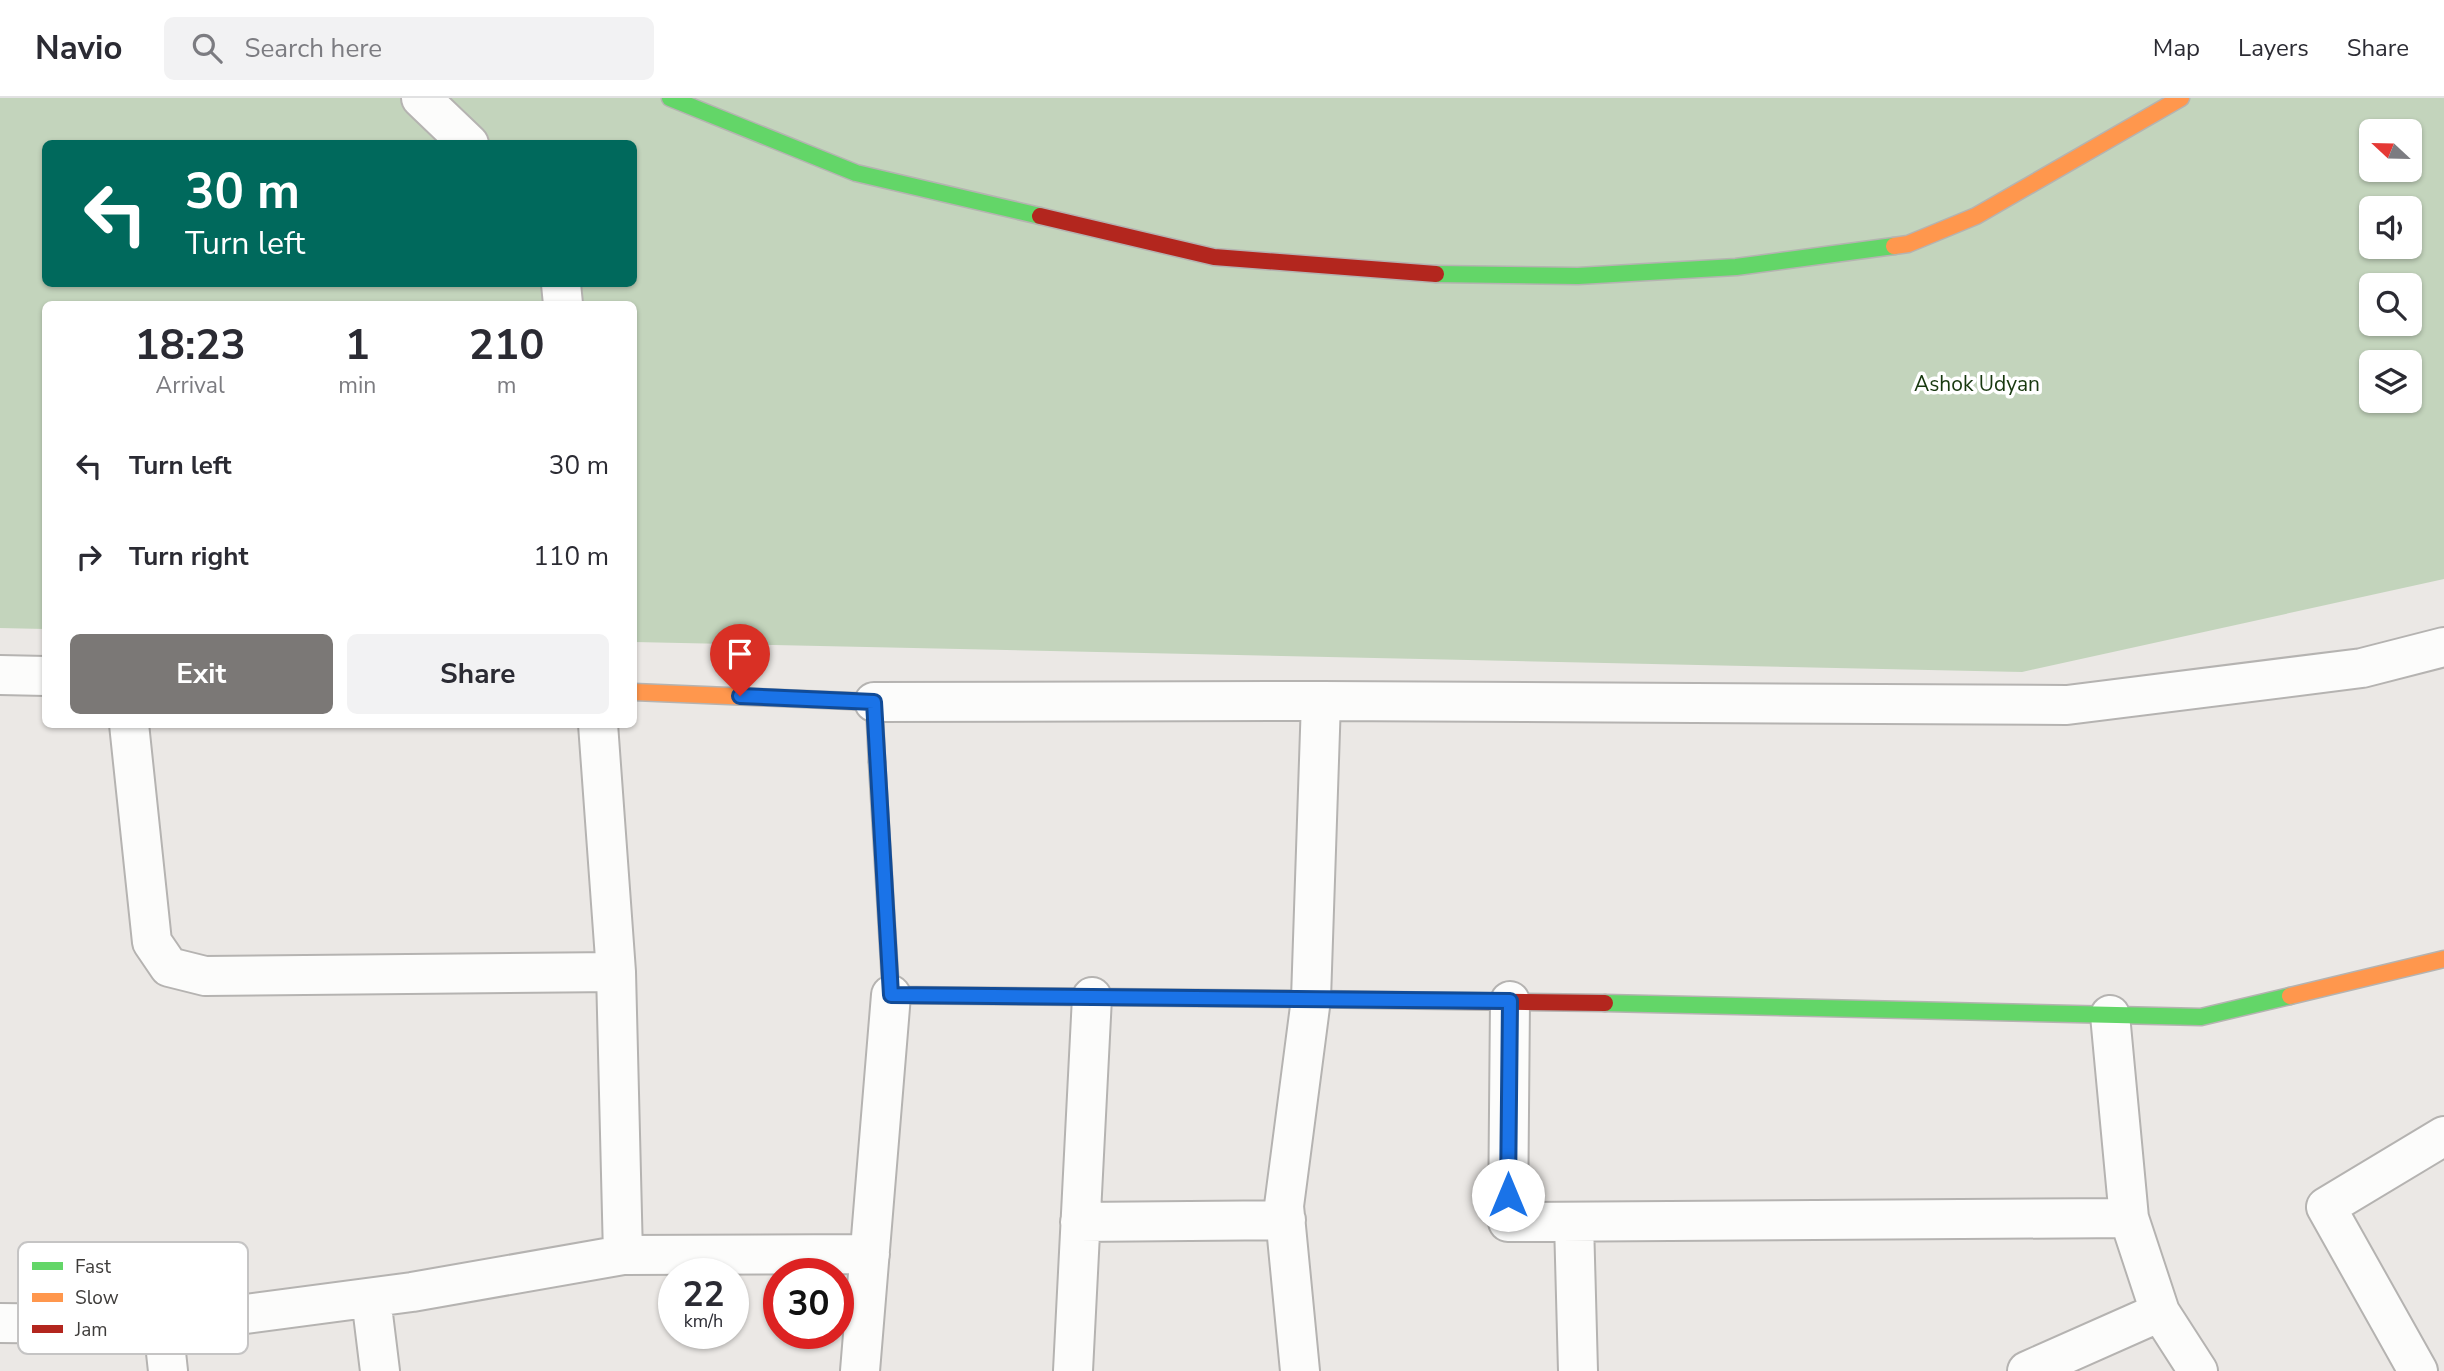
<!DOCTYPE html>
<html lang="en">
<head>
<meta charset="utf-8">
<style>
	:root { --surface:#fff; --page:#f2f2f3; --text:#2b2b33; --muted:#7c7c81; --line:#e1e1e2; --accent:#7b7876 }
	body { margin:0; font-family:"Nunito Sans",sans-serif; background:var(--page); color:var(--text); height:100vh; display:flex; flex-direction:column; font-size:26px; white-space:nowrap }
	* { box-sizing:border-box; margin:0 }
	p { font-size:23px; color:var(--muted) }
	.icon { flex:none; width:38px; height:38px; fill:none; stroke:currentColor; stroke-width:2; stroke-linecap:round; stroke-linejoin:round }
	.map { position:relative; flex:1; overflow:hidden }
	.drawer { position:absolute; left:42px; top:203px; width:595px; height:427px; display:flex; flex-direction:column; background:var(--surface); border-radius:10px; box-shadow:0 2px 5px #0004 }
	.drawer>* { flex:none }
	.guide { position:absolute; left:42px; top:42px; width:595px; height:147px; border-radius:10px; box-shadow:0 2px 5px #0004; background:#00695c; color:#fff; overflow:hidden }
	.needle { width:46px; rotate:292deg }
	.fabs { position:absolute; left:2359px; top:21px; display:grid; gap:14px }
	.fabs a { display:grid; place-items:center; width:63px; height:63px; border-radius:10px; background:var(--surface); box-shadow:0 2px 5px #0004; font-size:35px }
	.speed { position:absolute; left:658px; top:1160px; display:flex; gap:14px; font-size:35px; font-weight:700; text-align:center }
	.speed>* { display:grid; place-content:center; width:91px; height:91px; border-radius:50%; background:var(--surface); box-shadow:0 2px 5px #0004; line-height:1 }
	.speed small { font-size:18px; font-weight:400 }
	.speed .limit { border:10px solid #d22; background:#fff; color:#111 }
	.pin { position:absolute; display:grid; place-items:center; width:60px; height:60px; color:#fff; margin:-72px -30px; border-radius:50% 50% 50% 0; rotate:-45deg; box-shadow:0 0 7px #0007 }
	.pin .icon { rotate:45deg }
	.me { position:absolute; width:77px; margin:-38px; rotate:0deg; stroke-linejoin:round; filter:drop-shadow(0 0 5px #0008) }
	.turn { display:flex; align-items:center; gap:24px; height:147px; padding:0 28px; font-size:32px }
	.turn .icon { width:91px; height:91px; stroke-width:2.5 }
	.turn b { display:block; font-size:49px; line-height:60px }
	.eta { display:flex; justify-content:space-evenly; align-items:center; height:119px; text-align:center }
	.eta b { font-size:42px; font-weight:700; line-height:49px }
	.primary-button { display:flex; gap:14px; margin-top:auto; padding:14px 28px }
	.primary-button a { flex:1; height:80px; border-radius:10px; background:var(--accent); color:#fff; font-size:28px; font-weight:700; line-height:80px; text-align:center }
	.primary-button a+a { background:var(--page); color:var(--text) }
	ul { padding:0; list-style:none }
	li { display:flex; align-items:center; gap:21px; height:91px; padding:0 28px }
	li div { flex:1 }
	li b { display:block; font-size:26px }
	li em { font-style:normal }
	header { display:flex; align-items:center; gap:42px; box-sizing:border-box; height:98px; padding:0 35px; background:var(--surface); border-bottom:2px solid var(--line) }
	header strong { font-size:33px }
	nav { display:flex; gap:38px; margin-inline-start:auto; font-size:24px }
	.search { width:490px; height:63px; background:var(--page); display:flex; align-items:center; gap:18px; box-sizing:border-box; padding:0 24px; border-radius:10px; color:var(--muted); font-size:26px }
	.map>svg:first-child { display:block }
</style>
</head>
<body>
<header>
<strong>Navio</strong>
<div class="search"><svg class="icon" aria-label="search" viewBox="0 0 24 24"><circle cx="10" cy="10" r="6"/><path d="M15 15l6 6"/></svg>Search here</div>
<nav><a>Map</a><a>Layers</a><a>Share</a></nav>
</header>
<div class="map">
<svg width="2444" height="1273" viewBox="0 0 2444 1273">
	<rect width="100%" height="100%" fill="#ebe8e5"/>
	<path fill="#c3d4bc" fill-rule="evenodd" d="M0,0H2444V481L2022,574L634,544V206H46L45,531L0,530ZM2371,33H2410V72H2371ZM46,46H634V186H46ZM2371,110H2410V149H2371ZM2371,187H2410V226H2371ZM2371,264H2410V303H2371Z"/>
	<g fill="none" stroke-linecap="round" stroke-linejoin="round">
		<defs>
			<path id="street" d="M421,0L469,46
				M561,186L563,206
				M0,577L46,578
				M1321,603L2067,607L2362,570L2444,549
				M874,604L1321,603L1311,901L1284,1108L1300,1273
				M129,626L152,844L169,869L205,878L616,874
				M598,626L616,874L623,1157
				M1510,903L1508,1124L2129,1120
				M2110,917L2129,1120L2160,1214L2198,1273
				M1080,1124L1286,1122
				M1574,1124L1578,1273
				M371,1200L380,1273
				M0,1225L163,1227L168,1273
				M163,1227L412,1194L623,1157L870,1156
				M860,1273L891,897
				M1073,1273L1092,899
				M2027,1273L2160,1214
				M2418,1273L2326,1109L2444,1038"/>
			<path id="fast" d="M670,0L856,75L1040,118
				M1436,176L1578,178L1736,169L1894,148
				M877,664L891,897L1307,901
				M1605,905L2201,919L2290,898"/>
			<path id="slow" d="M1894,148L1908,146L1976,118L2181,0
				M634,594L874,604L877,664
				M2290,898L2444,861"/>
			<path id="jam" d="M1040,118L1214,159L1436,176
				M1307,901L1605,905"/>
		</defs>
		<use href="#street" stroke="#b5b3b1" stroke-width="42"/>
		<use href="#fast" stroke="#b5b3b1" stroke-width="19"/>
		<use href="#slow" stroke="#b5b3b1" stroke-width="19"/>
		<use href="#jam" stroke="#b5b3b1" stroke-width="19"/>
		<use href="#street" stroke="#fcfcfb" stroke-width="38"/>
		<use href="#fast" stroke="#63d668" stroke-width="16"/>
		<use href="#slow" stroke="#ff974d" stroke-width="16"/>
		<use href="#jam" stroke="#b3261e" stroke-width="16"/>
	</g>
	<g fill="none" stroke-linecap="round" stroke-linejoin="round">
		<defs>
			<path id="route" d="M740,598L874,604L891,897L1510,903L1508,1097"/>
		</defs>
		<use href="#route" stroke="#114b97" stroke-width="18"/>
		<use href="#route" stroke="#1a73e8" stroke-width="12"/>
	</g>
	<g text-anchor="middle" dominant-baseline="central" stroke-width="7" stroke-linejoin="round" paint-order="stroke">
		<g font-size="21" fill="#17380e" stroke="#fff">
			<text x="1977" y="286">Ashok Udyan</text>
		</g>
	</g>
	<rect x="18" y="1144" width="230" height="112" rx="10" fill="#fff" stroke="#c5c4c4" stroke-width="2"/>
	<rect x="32" y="1164" width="31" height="8" fill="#63d668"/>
	<rect x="32" y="1195" width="31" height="9" fill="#ff974d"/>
	<rect x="32" y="1227" width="31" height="8" fill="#b3261e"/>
	<g font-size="19" fill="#3e3c3a">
		<text x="75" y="1175">Fast</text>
		<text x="75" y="1206">Slow</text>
		<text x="75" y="1238">Jam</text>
	</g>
</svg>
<div class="fabs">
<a><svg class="needle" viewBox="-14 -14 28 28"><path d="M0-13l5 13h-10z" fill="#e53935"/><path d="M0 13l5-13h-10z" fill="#7c7c81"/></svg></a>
<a><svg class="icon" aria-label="sound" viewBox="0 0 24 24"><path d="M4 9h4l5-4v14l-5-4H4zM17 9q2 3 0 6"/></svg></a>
<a><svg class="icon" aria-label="search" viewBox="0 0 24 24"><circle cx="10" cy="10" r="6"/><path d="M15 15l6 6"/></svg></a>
<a><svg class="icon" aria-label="layers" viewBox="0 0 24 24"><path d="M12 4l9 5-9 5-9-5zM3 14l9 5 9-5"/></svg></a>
</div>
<div class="speed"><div>22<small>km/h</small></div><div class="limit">30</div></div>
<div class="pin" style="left:740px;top:598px;background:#d93025"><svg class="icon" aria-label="arrive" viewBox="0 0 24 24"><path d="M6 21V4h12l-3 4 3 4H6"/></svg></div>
<svg class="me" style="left:1508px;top:1097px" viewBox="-20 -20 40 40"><circle r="19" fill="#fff"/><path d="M0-13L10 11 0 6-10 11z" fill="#1a73e8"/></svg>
<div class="guide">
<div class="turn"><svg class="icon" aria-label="left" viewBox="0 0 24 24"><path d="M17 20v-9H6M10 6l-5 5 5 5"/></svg><div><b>30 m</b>Turn left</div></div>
</div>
<section class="drawer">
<div class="eta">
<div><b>18:23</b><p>Arrival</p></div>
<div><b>1</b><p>min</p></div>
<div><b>210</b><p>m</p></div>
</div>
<ul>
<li><svg class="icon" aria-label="left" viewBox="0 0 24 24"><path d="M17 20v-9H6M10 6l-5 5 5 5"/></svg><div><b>Turn left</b></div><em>30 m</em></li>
<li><svg class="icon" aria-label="right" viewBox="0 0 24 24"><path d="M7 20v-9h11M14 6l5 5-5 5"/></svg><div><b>Turn right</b></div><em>110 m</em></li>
</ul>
<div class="primary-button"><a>Exit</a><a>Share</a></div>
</section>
</div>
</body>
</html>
